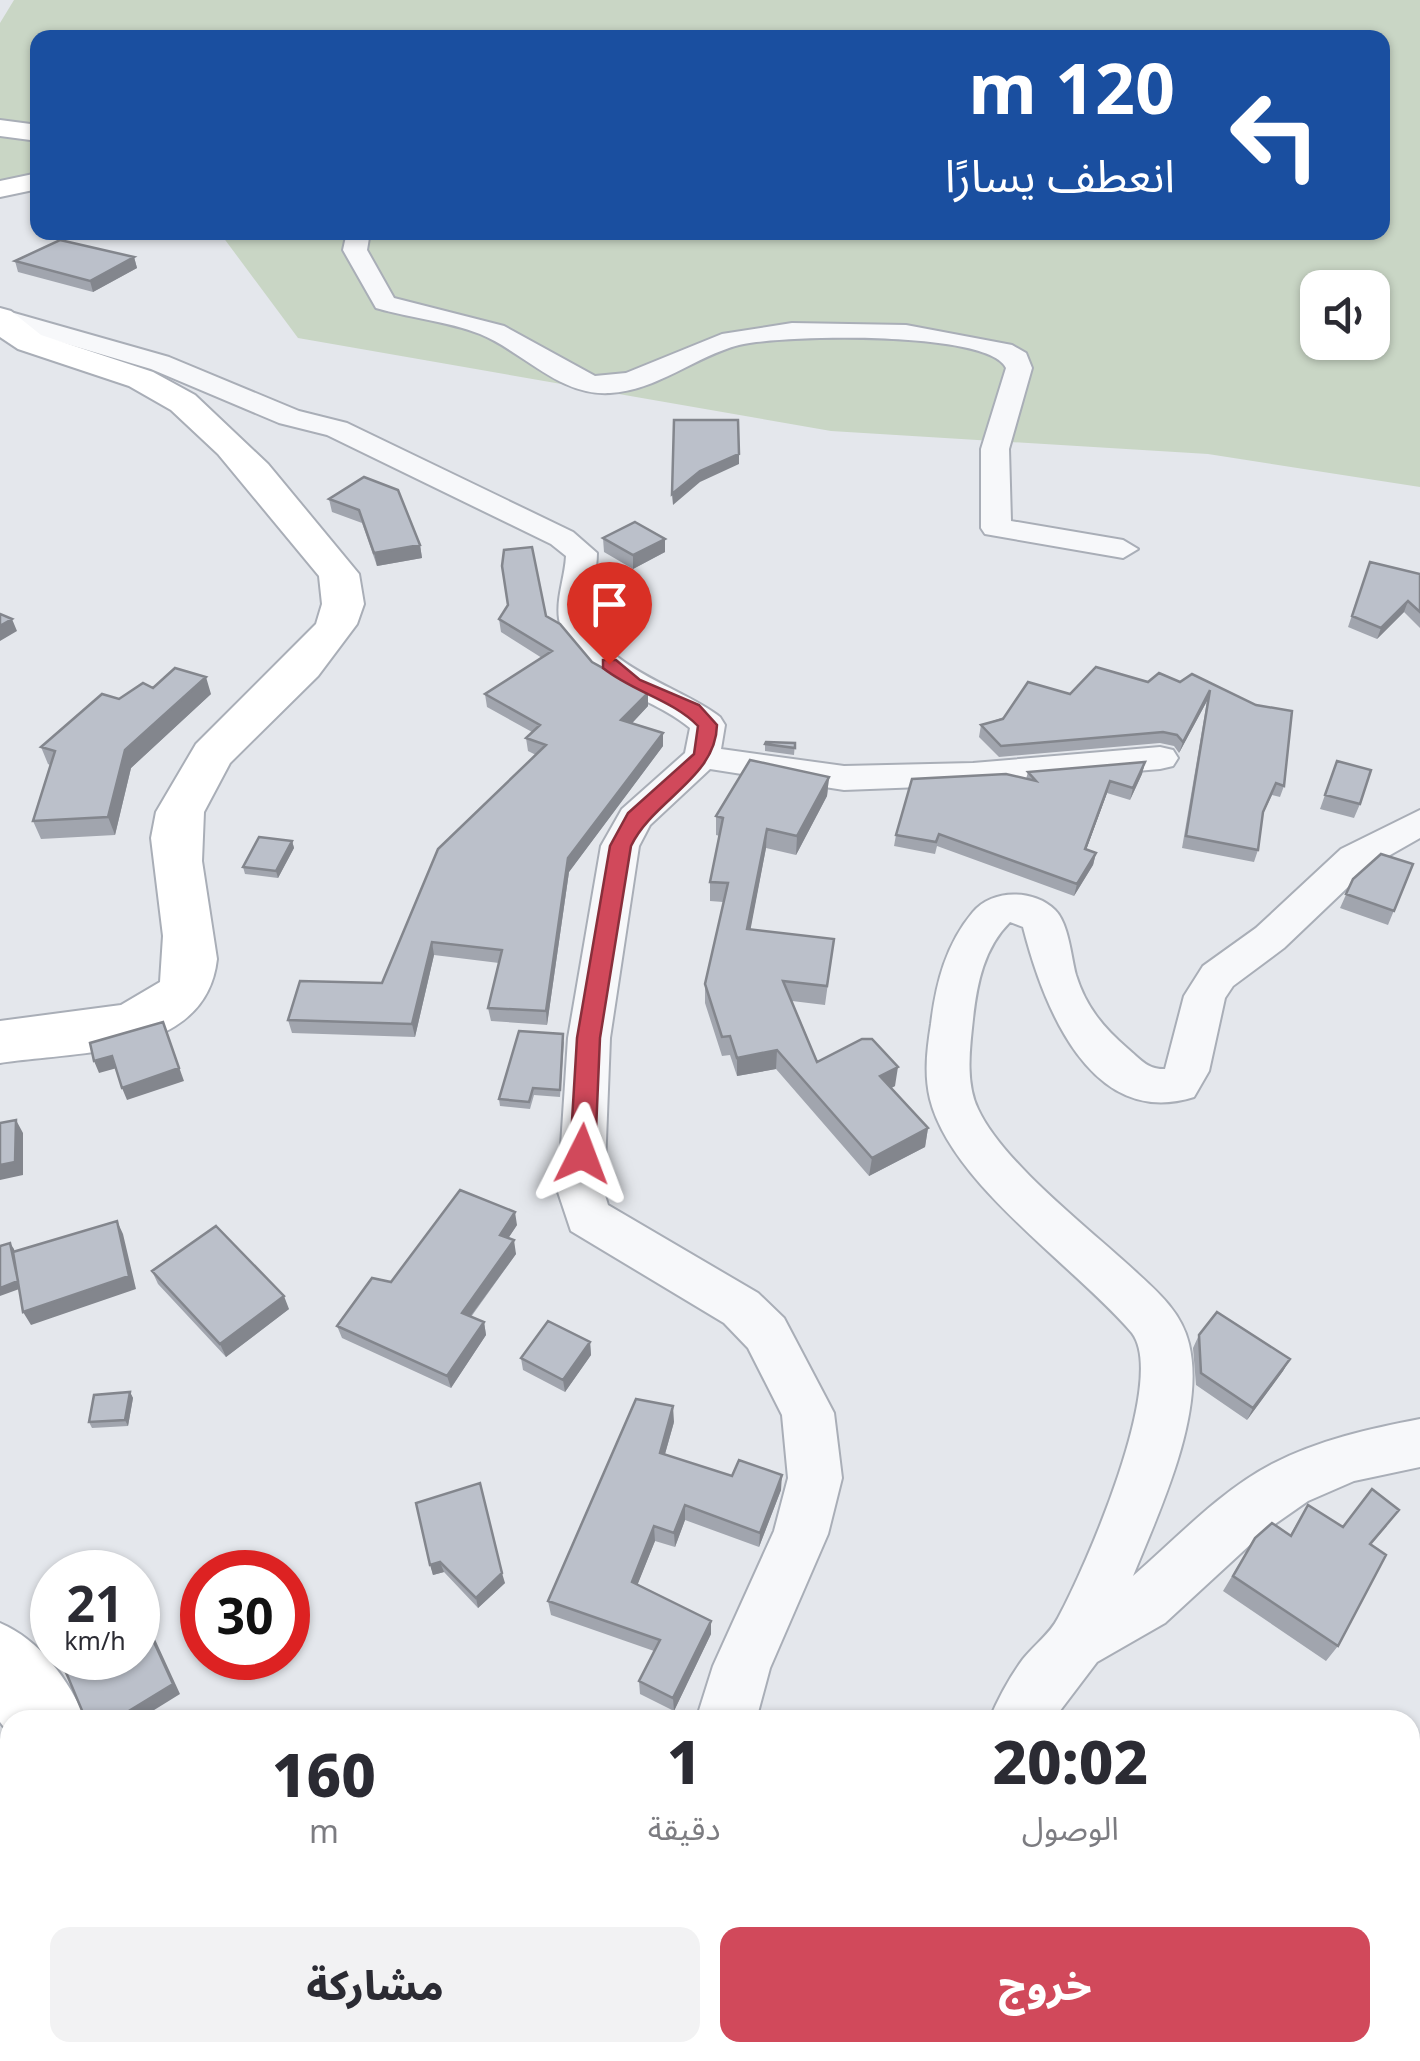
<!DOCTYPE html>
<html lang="ar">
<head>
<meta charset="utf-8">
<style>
	:root { --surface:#fff; --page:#f2f2f3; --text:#2b2b33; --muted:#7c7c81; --accent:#d1495b }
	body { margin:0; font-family:"Noto Sans","Noto Sans Arabic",sans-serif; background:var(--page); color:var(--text); direction:rtl; height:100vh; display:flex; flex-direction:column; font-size:38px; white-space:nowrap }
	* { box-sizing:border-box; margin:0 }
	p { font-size:32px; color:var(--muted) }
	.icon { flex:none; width:55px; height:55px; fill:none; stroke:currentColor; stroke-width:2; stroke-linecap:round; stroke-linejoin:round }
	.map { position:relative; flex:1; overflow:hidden; direction:ltr }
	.drawer { position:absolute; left:0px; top:1710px; width:1420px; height:352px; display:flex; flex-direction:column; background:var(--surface); border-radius:30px 30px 0 0; box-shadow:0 2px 8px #0004; direction:rtl }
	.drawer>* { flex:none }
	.guide { position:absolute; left:30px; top:30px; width:1360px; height:210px; border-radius:20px; box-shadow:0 2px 8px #0004; direction:rtl; background:#1a4fa0; color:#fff; overflow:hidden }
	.controls { position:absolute; left:1300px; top:270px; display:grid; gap:20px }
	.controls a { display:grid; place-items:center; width:90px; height:90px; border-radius:20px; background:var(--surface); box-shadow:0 2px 8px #0004; font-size:50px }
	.speed { position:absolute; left:30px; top:1550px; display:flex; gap:20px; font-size:50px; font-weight:700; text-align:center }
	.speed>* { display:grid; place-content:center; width:130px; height:130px; border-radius:50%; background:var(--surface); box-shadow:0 2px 8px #0004; line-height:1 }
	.speed small { font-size:25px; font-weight:400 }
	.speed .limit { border:15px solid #d22; background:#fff; color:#111 }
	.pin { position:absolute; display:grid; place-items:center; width:85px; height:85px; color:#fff; margin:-102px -42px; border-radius:50% 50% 50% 0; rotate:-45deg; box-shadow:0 0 10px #0007 }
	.pin .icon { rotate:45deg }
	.me { position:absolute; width:110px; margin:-55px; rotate:3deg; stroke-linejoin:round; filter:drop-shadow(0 0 8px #0008) }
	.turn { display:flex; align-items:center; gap:35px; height:210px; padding:0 50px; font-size:45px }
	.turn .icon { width:130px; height:130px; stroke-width:2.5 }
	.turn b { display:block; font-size:70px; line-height:85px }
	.eta { display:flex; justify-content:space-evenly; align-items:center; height:170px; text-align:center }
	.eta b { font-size:60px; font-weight:800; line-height:70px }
	.button { display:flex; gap:20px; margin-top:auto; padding:20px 50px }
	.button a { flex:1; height:115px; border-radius:20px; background:var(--accent); color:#fff; font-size:40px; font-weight:800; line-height:115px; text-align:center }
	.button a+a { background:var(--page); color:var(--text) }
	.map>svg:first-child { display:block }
</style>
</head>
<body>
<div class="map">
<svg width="1420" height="2061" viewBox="0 0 1420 2061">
	<rect width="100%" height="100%" fill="#e4e7ec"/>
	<path fill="#c9d6c5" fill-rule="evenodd" d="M14,0H1420V487L1208,454L831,431L298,338L220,233L1382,232V38H38L37,181L0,182V23ZM1318,288H1372V342H1318Z"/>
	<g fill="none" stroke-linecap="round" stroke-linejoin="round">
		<defs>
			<path id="street" d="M347,232H370L367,250L394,298L504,326L595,376L626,373L722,334L792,323L906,325L1012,345L1026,353L1032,368L1009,449L1011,521L1123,540L1138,549L1123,558L985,534L981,528V449L1006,368C989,330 779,335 739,345C696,356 656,391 610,393C559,396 524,352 480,334C447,321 410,318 376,308L343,250Z
				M0,309L169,357L299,411L347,423L573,532L597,553C597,574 589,594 591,615C595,666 685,688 720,717L725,725L721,749L844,766L973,763L1160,747L1173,750L1178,758L1173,766L1160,769L973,785L844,790L710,769L650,825L639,846L610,1038L604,1192L608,1205L758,1293L784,1318L834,1413L842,1478L828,1534L770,1668L756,1720H696L713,1666L774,1531L788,1478L782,1415L748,1348L724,1323L571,1231L558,1192L568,1038L601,846L622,809L685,753L690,728C649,693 570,682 559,619C556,598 565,577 566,556L551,544L327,435L279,423L151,369L0,324Z
				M1420,810V838L1369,867L1284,948L1233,986L1225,998L1209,1071L1194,1097C1090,1130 1043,1005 1023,927L1010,922C984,948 977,983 973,1019C970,1047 965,1082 978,1109C1003,1163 1091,1230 1136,1272C1158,1292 1182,1313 1189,1344C1206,1413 1159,1512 1133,1576C1176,1539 1220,1491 1272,1464C1319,1440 1368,1429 1420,1419V1467L1354,1481L1308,1501L1265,1531L1165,1623L1097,1662L1053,1720H989C998,1699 1009,1678 1023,1659C1034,1645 1050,1634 1058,1618C1085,1568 1168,1380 1132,1333C1076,1267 951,1184 930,1099C924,1074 927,1049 931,1024C936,983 946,944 973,912C992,889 1034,889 1055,910C1069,924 1071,957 1076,975C1086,1007 1103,1027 1127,1048C1140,1059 1148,1070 1165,1069L1184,996L1203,966L1256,928L1341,849Z
				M677,2052H745L746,2061H678Z
				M916,2052H984L983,2061H915Z"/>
			<path id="secondary" d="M0,120L38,125V141L0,136Z
				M38,173V189L0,197V181Z
				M0,308L11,311L41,335L153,372L195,395L268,464L359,574L364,604L357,624L318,676L230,763L204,812L202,861L217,959C206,1059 75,1051 0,1063V1021L121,1005L160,982L163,936L151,838L156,812L196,744L316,624L322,604L319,576L218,454L171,410L129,386L18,349L0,337Z
				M0,1623C40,1640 69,1680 86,1720H10V1735L0,1722Z
				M365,2052H461L465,2061H369Z"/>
		</defs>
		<use href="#street" stroke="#a9aeb7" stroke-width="4"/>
		<use href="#secondary" stroke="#a9aeb7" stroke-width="4"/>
		<use href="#street" fill="#f7f8fa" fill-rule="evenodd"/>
		<use href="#secondary" fill="#fff" fill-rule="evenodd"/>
	</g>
	<path fill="#a1a5ae" d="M134,257L137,268L93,292L18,272L15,261Z
		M364,477L420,545L422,558L377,566L362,523L332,512L329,499Z
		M603,538L665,552L633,569L604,552Z
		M1370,562L1420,574V628L1404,612L1377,639L1348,627Z
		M546,616L592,662L648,706L631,724L663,733V746L569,872L547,1025L491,1021L488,1008L499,963L434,955L415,1037L292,1033L288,1020L382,983L536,755L528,751L526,738L532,732L487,707L485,694L542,658L501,632L499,619Z
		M1192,674L1284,786L1280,797L1272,795L1262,816L1258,850L1254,862L1182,848L1207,701L1179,753L1174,746L1160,743L999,757L979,737L981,725L1070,694L1148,682H1180Z
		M153,688L211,694L131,768L115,835L41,839L33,821L50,765L48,764L41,747L119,699Z
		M795,743L794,755L765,751V744Z
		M1337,761L1360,804L1354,818L1320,809Z
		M1145,762L1142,774L1130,800L1107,793L1086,850L1096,853L1093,865L1074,896L937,846L935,854L894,846L896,835L1026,779L1028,772Z
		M829,777L827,796L796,855L766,848L750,929L834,939L825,1005L792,1001L817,1062L895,1086L891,1088L928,1128L925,1147L869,1176L776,1069L737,1076L730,1055L722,1056L705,1003V984L723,902L710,901V882L720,836L716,835V816Z
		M292,841L294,848L278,878L245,874L243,867Z
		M1413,864L1388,925L1340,908L1353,879Z
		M564,1041L560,1097L534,1095L530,1109L500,1106L499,1099Z
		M517,1225L508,1238L516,1254L471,1317L484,1322L486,1335L451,1388L342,1338L337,1326L391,1282Z
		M152,1271L289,1309L226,1357L158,1284Z
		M1199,1335L1290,1359L1283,1371L1247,1420L1196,1385L1193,1348Z
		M590,1342L591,1355L565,1392L523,1370L521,1358Z
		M130,1392L133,1398L128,1426L92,1428L89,1422Z
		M674,1422L665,1454L732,1476L781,1490L759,1547L685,1520L675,1547L655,1541L637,1585L711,1634L674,1711L640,1694L639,1681L654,1651L551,1615L548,1601Z
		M416,1503L505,1583L478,1608L444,1572L433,1575Z
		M1308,1505L1343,1527L1387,1526L1371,1545L1338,1646L1326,1661L1223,1591L1255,1538L1290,1535Z
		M764,2052L828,2061H777L764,2056Z
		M1000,2052H1163L1162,2061H998Z"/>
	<path fill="#83868d" d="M134,257L137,268L93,292L90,281Z
		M739,454V464L700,482L673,505L672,494L700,471Z
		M665,539V552L633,569V555Z
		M420,545L422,558L377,566L374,553Z
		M1408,601L1404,612L1377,639L1381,628Z
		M12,619L17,631L0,641V626Z
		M206,677L211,694L131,768L115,835L108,817L125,750Z
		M1210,690L1207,701L1179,753L1183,742Z
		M648,693V706L622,734L621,720Z
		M663,733V746L569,872L547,1025L546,1011L568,858Z
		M1145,762L1142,774L1130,800L1133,788Z
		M829,777L827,796L796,855L797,836Z
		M1110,781L1107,793L1082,861L1085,849Z
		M767,829L766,848L747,948V929Z
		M292,841L294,848L278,878L276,871Z
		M1096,853L1093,865L1074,896L1077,884Z
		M432,942L434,955L415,1037L412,1024Z
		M163,1022L184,1081L127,1100L122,1088Z
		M777,1050L776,1069L737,1076V1058Z
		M112,1056L117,1068L99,1073L94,1061Z
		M898,1067L895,1086L878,1095L880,1076Z
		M16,1120L23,1133V1175L0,1180V1165Z
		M928,1128L925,1147L869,1176L872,1158Z
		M515,1212L517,1225L502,1248L500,1235Z
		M117,1221L123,1234L136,1289L31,1325L23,1312Z
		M514,1240L516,1254L464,1325L462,1313Z
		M10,1243L14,1249L22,1288L0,1296V1288Z
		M284,1296L289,1309L226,1357L220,1344Z
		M484,1322L486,1335L451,1388L447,1376Z
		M590,1342L591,1355L565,1392L563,1380Z
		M1290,1359L1283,1371L1247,1420L1253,1408Z
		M130,1392L133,1398L128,1426L125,1420Z
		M673,1406L674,1422L661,1468L660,1453Z
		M782,1475L781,1490L759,1547L760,1533Z
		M685,1505V1520L675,1547L674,1533Z
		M654,1526L655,1541L633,1596L632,1582Z
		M440,1562L444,1572L433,1575L430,1565Z
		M502,1573L505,1583L478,1608L476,1598Z
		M138,1605L143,1613L180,1694L138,1720H114Z
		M711,1621V1634L674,1711L673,1698Z"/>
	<path fill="#bbc0ca" stroke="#83868d" stroke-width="2.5" d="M60,240L134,257L90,281L15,261Z
		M674,420H738L739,454L700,471L672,494Z
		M364,477L398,490L420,545L374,553L359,510L329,499Z
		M635,522L665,539L633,555L603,538Z
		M532,547L546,616L560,624L592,662L648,693L621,720L663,733L568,858L546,1011L488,1008L502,950L432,942L412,1024L288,1020L300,981L382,983L438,849L546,745L526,738L540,725L485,694L552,651L499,619L508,605L502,566L504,550Z
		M1370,562L1420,574V612L1408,601L1381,628L1352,616Z
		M0,614L12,619L0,626Z
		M1096,667L1148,682L1159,673L1180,682L1192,674L1256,705L1292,711L1284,786L1276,783L1263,812L1258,850L1186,836L1210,690L1183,742L1177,735L1163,732L1001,746L981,725L1003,719L1028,682L1070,694Z
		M175,668L206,677L125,750L108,817L33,821L55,751L41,747L102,694L119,699L143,683L153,688Z
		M766,742L795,743V748L765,744Z
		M750,760L829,777L797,836L767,829L747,929L834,939L827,986L783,981L817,1062L862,1039H872L898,1067L880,1076L928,1128L872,1158L777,1050L737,1058L730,1036L722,1037L705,984L728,883L710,882L723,818L716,816Z
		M1337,761L1371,770L1360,804L1325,795Z
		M1145,762L1133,788L1110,781L1085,849L1096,853L1077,884L939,834L936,842L896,835L912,779L1006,774L1036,781L1028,772Z
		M259,837L292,841L276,871L243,867Z
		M1381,854L1413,864L1394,911L1346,894L1353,879Z
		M163,1022L179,1068L122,1088L112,1056L94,1061L90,1043Z
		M519,1031L563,1034L560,1090L533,1088L529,1102L499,1099Z
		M16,1120L15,1162L0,1165V1123Z
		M460,1190L515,1212L500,1235L514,1240L462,1313L484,1322L447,1376L337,1326L372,1278L391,1282Z
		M117,1221L129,1276L23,1312L13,1252Z
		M216,1226L284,1296L220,1344L152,1271Z
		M10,1243L18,1281L0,1288V1246Z
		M1217,1312L1290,1359L1253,1408L1201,1373L1199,1335Z
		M548,1321L590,1342L563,1380L521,1358Z
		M130,1392L125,1420L89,1422L94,1395Z
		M636,1399L673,1406L660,1453L732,1476L739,1460L782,1475L760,1533L685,1505L674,1533L654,1526L632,1582L711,1621L673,1698L639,1681L660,1640L548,1601Z
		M480,1483L502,1573L476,1598L440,1562L430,1565L416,1503Z
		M1372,1489L1399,1510L1370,1544L1386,1555L1338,1646L1233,1576L1255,1538L1272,1523L1291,1536L1308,1505L1343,1527Z
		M138,1607L173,1684L114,1720H86L60,1658H138Z
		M830,2052L828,2061H785L764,2053Z
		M1005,2052H1163L1162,2061H1005L1004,2060Z"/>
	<path fill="#d1495b" stroke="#882f3b" stroke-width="2.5" d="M603,660H616L640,680L699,705L717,725C716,778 653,800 631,846L600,1038L595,1154L582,1163L570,1154L577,1038L610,846L628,813L694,754L698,726C673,700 633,692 603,668Z"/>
</svg>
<div class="controls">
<a><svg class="icon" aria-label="sound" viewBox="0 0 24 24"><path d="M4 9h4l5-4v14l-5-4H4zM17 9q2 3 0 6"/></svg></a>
</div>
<div class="speed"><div>21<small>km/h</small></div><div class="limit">30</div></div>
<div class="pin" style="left:609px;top:664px;background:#d93025"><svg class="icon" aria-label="arrive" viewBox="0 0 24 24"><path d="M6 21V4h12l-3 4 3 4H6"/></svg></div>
<svg class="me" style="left:582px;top:1154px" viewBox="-20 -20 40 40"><path d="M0-17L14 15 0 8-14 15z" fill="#d1495b" stroke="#fff" stroke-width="4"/></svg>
<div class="guide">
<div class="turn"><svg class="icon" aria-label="left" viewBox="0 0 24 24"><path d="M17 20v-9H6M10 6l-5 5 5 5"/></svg><div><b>120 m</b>انعطف يسارًا</div></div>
</div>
<section class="drawer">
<div class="eta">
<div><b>20:02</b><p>الوصول</p></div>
<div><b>1</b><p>دقيقة</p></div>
<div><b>160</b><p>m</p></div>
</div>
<div class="button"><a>خروج</a><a>مشاركة</a></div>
</section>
</div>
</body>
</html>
